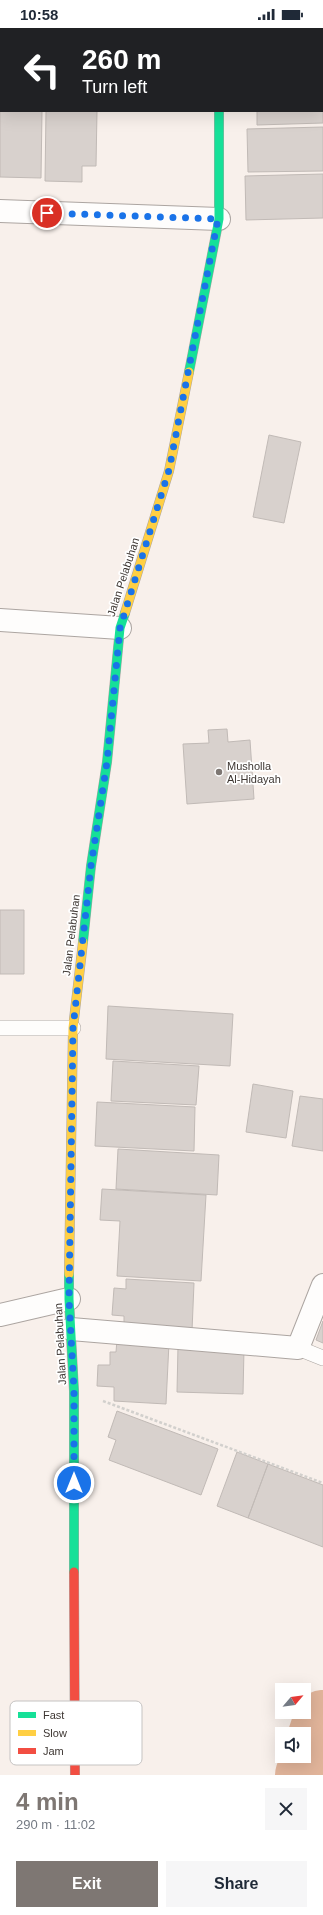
<!DOCTYPE html>
<html lang="en">
<head>
<meta charset="utf-8">
<style>
	:root { --surface:#fff; --page:#f6f6f7; --text:#1f2937; --muted:#747a83; --accent:#7e7773 }
	body { margin:0; font-family:Arial,sans-serif; background:var(--page); color:var(--text); height:100vh; display:flex; flex-direction:column; font-size:15px; white-space:nowrap }
	* { box-sizing:border-box; margin:0 }
	p { font-size:13px; color:var(--muted) }
	.icon { flex:none; width:22px; height:22px; fill:none; stroke:currentColor; stroke-width:2; stroke-linecap:round; stroke-linejoin:round }
	.map { position:relative; height:1747px; overflow:hidden }
	.drawer { display:flex; flex-direction:column; background:var(--surface); flex:1 }
	.drawer>* { flex:none }
	.top-card { position:absolute; left:0px; top:0px; width:323px; height:84px; box-shadow:0 4px 16px #0002; background:#202124; color:#fff; overflow:hidden }
	.needle { width:26px; rotate:61deg }
	.buttons { position:absolute; left:275px; top:1655px; display:grid; gap:8px }
	.buttons a { display:grid; place-items:center; width:36px; height:36px; border-radius:0px; background:var(--surface); box-shadow:0 4px 16px #0002; font-size:20px }
	.pin { position:absolute; display:grid; place-items:center; width:34px; height:34px; color:#fff; margin:-17px; border:2px solid #fff; border-radius:50%; box-shadow:0 1px 4px #0007 }
	.me { position:absolute; width:44px; margin:-22px; rotate:0deg; stroke-linejoin:round; filter:drop-shadow(0 0 3px #0008) }
	.turn { display:flex; align-items:center; gap:14px; height:84px; padding:0 16px; font-size:18px }
	.turn .icon { width:52px; height:52px; stroke-width:2.5 }
	.turn b { display:block; font-size:28px; line-height:34px }
	.round { display:grid; place-items:center; flex:none; width:42px; height:42px; border-radius:0px; background:var(--page) }
	.head { display:flex; align-items:center; justify-content:space-between; height:68px; padding:0 16px }
	h1 { font-size:24px; font-weight:700; line-height:30px; color:var(--accent) }
	.primary-button { display:flex; gap:8px; margin-top:auto; padding:8px 16px }
	.primary-button a { flex:1; height:46px; border-radius:0px; background:var(--accent); color:#fff; font-size:16px; font-weight:700; line-height:46px; text-align:center }
	.primary-button a+a { background:var(--page); color:var(--text) }
	.status { display:flex; justify-content:space-between; align-items:center; height:28px; padding:0 20px; background:var(--surface); direction:ltr }
	.status svg { height:11px; fill:currentColor }
	.map>svg:first-child { display:block }
</style>
</head>
<body>
<div class="status"><b>10:58</b><svg viewBox="0 0 49 12"><path d="M0 12V9h3v3zM5 12V6h3v6zM10 12V3h3v9zM15 12V0h3v12zM26 1h20v11H26zM47 4h2v5h-2z"/></svg></div>
<div class="map">
<svg width="323" height="1747" viewBox="0 0 323 1747">
	<rect width="100%" height="100%" fill="#f8f0eb"/>
	<g fill="none" stroke-linecap="round" stroke-linejoin="round">
		<path stroke="#e1b49a" stroke-width="60" d="M305,1747L323,1692"/>
	</g>
	<path fill="#d8d1cd" stroke="#c1bab6" d="M15,0H97V1H15Z
		M254,0H323V1H254Z
		M322,1H323L322,50Z
		M322,51L323,95L257,97V83H322Z
		M0,56L1,83H42L41,150L0,149Z
		M46,83H97L96,138H82V154L45,153Z
		M323,99V143L248,144L247,101Z
		M323,146V190L246,192L245,148Z
		M269,407L301,414L284,495L253,489Z
		M227,701L228,714L250,712L254,771L187,776L183,716L209,715L208,702Z
		M0,882H24V946H0Z
		M108,978L233,986L230,1038L106,1031Z
		M113,1033L199,1038L196,1077L111,1073Z
		M253,1056L293,1063L286,1110L246,1104Z
		M300,1068L323,1071V1123L292,1118Z
		M97,1074L195,1079L194,1123L95,1118Z
		M118,1121L219,1127L217,1167L116,1161Z
		M102,1161L206,1167L201,1253L117,1248L120,1193L100,1192Z
		M126,1251L194,1255L192,1303L124,1300V1288L112,1287L114,1260L126,1261Z
		M323,1293V1315L316,1312Z
		M117,1312L169,1315L166,1376L114,1373V1359L97,1358L98,1337H110V1324H116Z
		M178,1318L244,1321L243,1366L177,1364Z
		M117,1383L218,1421L201,1467L109,1432L116,1412L108,1409Z
		M237,1424L268,1436L248,1490L217,1478Z
		M268,1436L323,1457V1519L248,1490Z"/>
	<g fill="none" stroke-linecap="round" stroke-linejoin="round">
		<defs>
			<path id="lane" d="M0,1000H73
				M298,1320L323,1330"/>
			<path id="street" d="M0,183L219,191
				M0,592L120,600
				M0,1287L69,1271
				M71,1301L298,1320L323,1257"/>
			<path id="fast" d="M189,344L219,191V83
				M83,914L91,838L107,734L120,600L125,585
				M69,1246V1271L74,1363V1544"/>
			<path id="slow" d="M220,0V1
				M125,585L169,443L189,344
				M69,1246L73,1000L83,914"/>
			<path id="jam" d="M74,1544L75,1747"/>
		</defs>
		<use href="#lane" stroke="#aca5a1" stroke-width="16"/>
		<use href="#street" stroke="#aca5a1" stroke-width="24"/>
		<use href="#fast" stroke="#aca5a1" stroke-width="10"/>
		<use href="#slow" stroke="#aca5a1" stroke-width="10"/>
		<use href="#jam" stroke="#aca5a1" stroke-width="10"/>
		<path stroke="#d2d0cd" stroke-width="2.5" stroke-dasharray="3 2" stroke-linecap="butt" d="M103,1373L323,1455"/>
		<use href="#lane" stroke="#fefdfc" stroke-width="15"/>
		<use href="#street" stroke="#fefdfc" stroke-width="22"/>
		<use href="#fast" stroke="#16e098" stroke-width="9"/>
		<use href="#slow" stroke="#ffcf43" stroke-width="9"/>
		<use href="#jam" stroke="#f24e42" stroke-width="9"/>
	</g>
	<g fill="none" stroke-linecap="round" stroke-linejoin="round">
		<path stroke="#1a73e8" stroke-width="7" stroke-dasharray="0 12.6" d="M47,185L218,191L169,442L120,600L107,734L91,838L73,1000L69,1272L74,1362V1455"/>
	</g>
	<circle fill="#7e7773" stroke="#fff" stroke-width="1.5" cx="219" cy="744" r="4"/>
	<g text-anchor="middle" dominant-baseline="central" stroke-width="3.5" stroke-linejoin="round" paint-order="stroke">
		<g font-size="11" fill="#3d3632" stroke="#fff">
			<text transform="translate(123 549) rotate(-72)">Jalan Pelabuhan</text>
			<text transform="translate(71 907) rotate(-83)">Jalan Pelabuhan</text>
			<text transform="translate(60 1316) rotate(-93)">Jalan Pelabuhan</text>
		</g>
		<g font-size="11" fill="#3d3632" stroke="#fff" text-anchor="start">
			<text x="227" y="738">Musholla<tspan x="227" dy="13">Al-Hidayah</tspan></text>
		</g>
	</g>
	<rect x="10" y="1673" width="132" height="64" rx="6" fill="#fff" stroke="#c5c3c2" stroke-width="1"/>
	<rect x="18" y="1684" width="18" height="6" fill="#16e098"/>
	<rect x="18" y="1702" width="18" height="6" fill="#ffcf43"/>
	<rect x="18" y="1720" width="18" height="6" fill="#f24e42"/>
	<g font-size="11" fill="#3d3632">
		<text x="43" y="1691">Fast</text>
		<text x="43" y="1709">Slow</text>
		<text x="43" y="1727">Jam</text>
	</g>
</svg>
<div class="buttons">
<a><svg class="needle" viewBox="-14 -14 28 28"><path d="M0-13l5 13h-10z" fill="#e53935"/><path d="M0 13l5-13h-10z" fill="#747a83"/></svg></a>
<a><svg class="icon" aria-label="sound" viewBox="0 0 24 24"><path d="M4 9h4l5-4v14l-5-4H4zM17 9q2 3 0 6"/></svg></a>
</div>
<div class="pin" style="left:47px;top:185px;background:#d93025"><svg class="icon" aria-label="arrive" viewBox="0 0 24 24"><path d="M6 21V4h12l-3 4 3 4H6"/></svg></div>
<svg class="me" style="left:74px;top:1455px" viewBox="-20 -20 40 40"><circle r="17" fill="#1a73e8" stroke="#fff" stroke-width="3"/><path d="M0-11L8 9 0 5-8 9z" fill="#fff"/></svg>
<div class="top-card">
<div class="turn"><svg class="icon" aria-label="left" viewBox="0 0 24 24"><path d="M17 20v-9H6M10 6l-5 5 5 5"/></svg><div><b>260 m</b>Turn left</div></div>
</div>
</div>
<section class="drawer">
<div class="head"><div><h1>4 min</h1><p>290 m · 11:02</p></div><a class="round"><svg class="icon" aria-label="close" viewBox="0 0 24 24"><path d="M6 6l12 12M18 6L6 18"/></svg></a></div>
<div class="primary-button"><a>Exit</a><a>Share</a></div>
</section>
</body>
</html>
